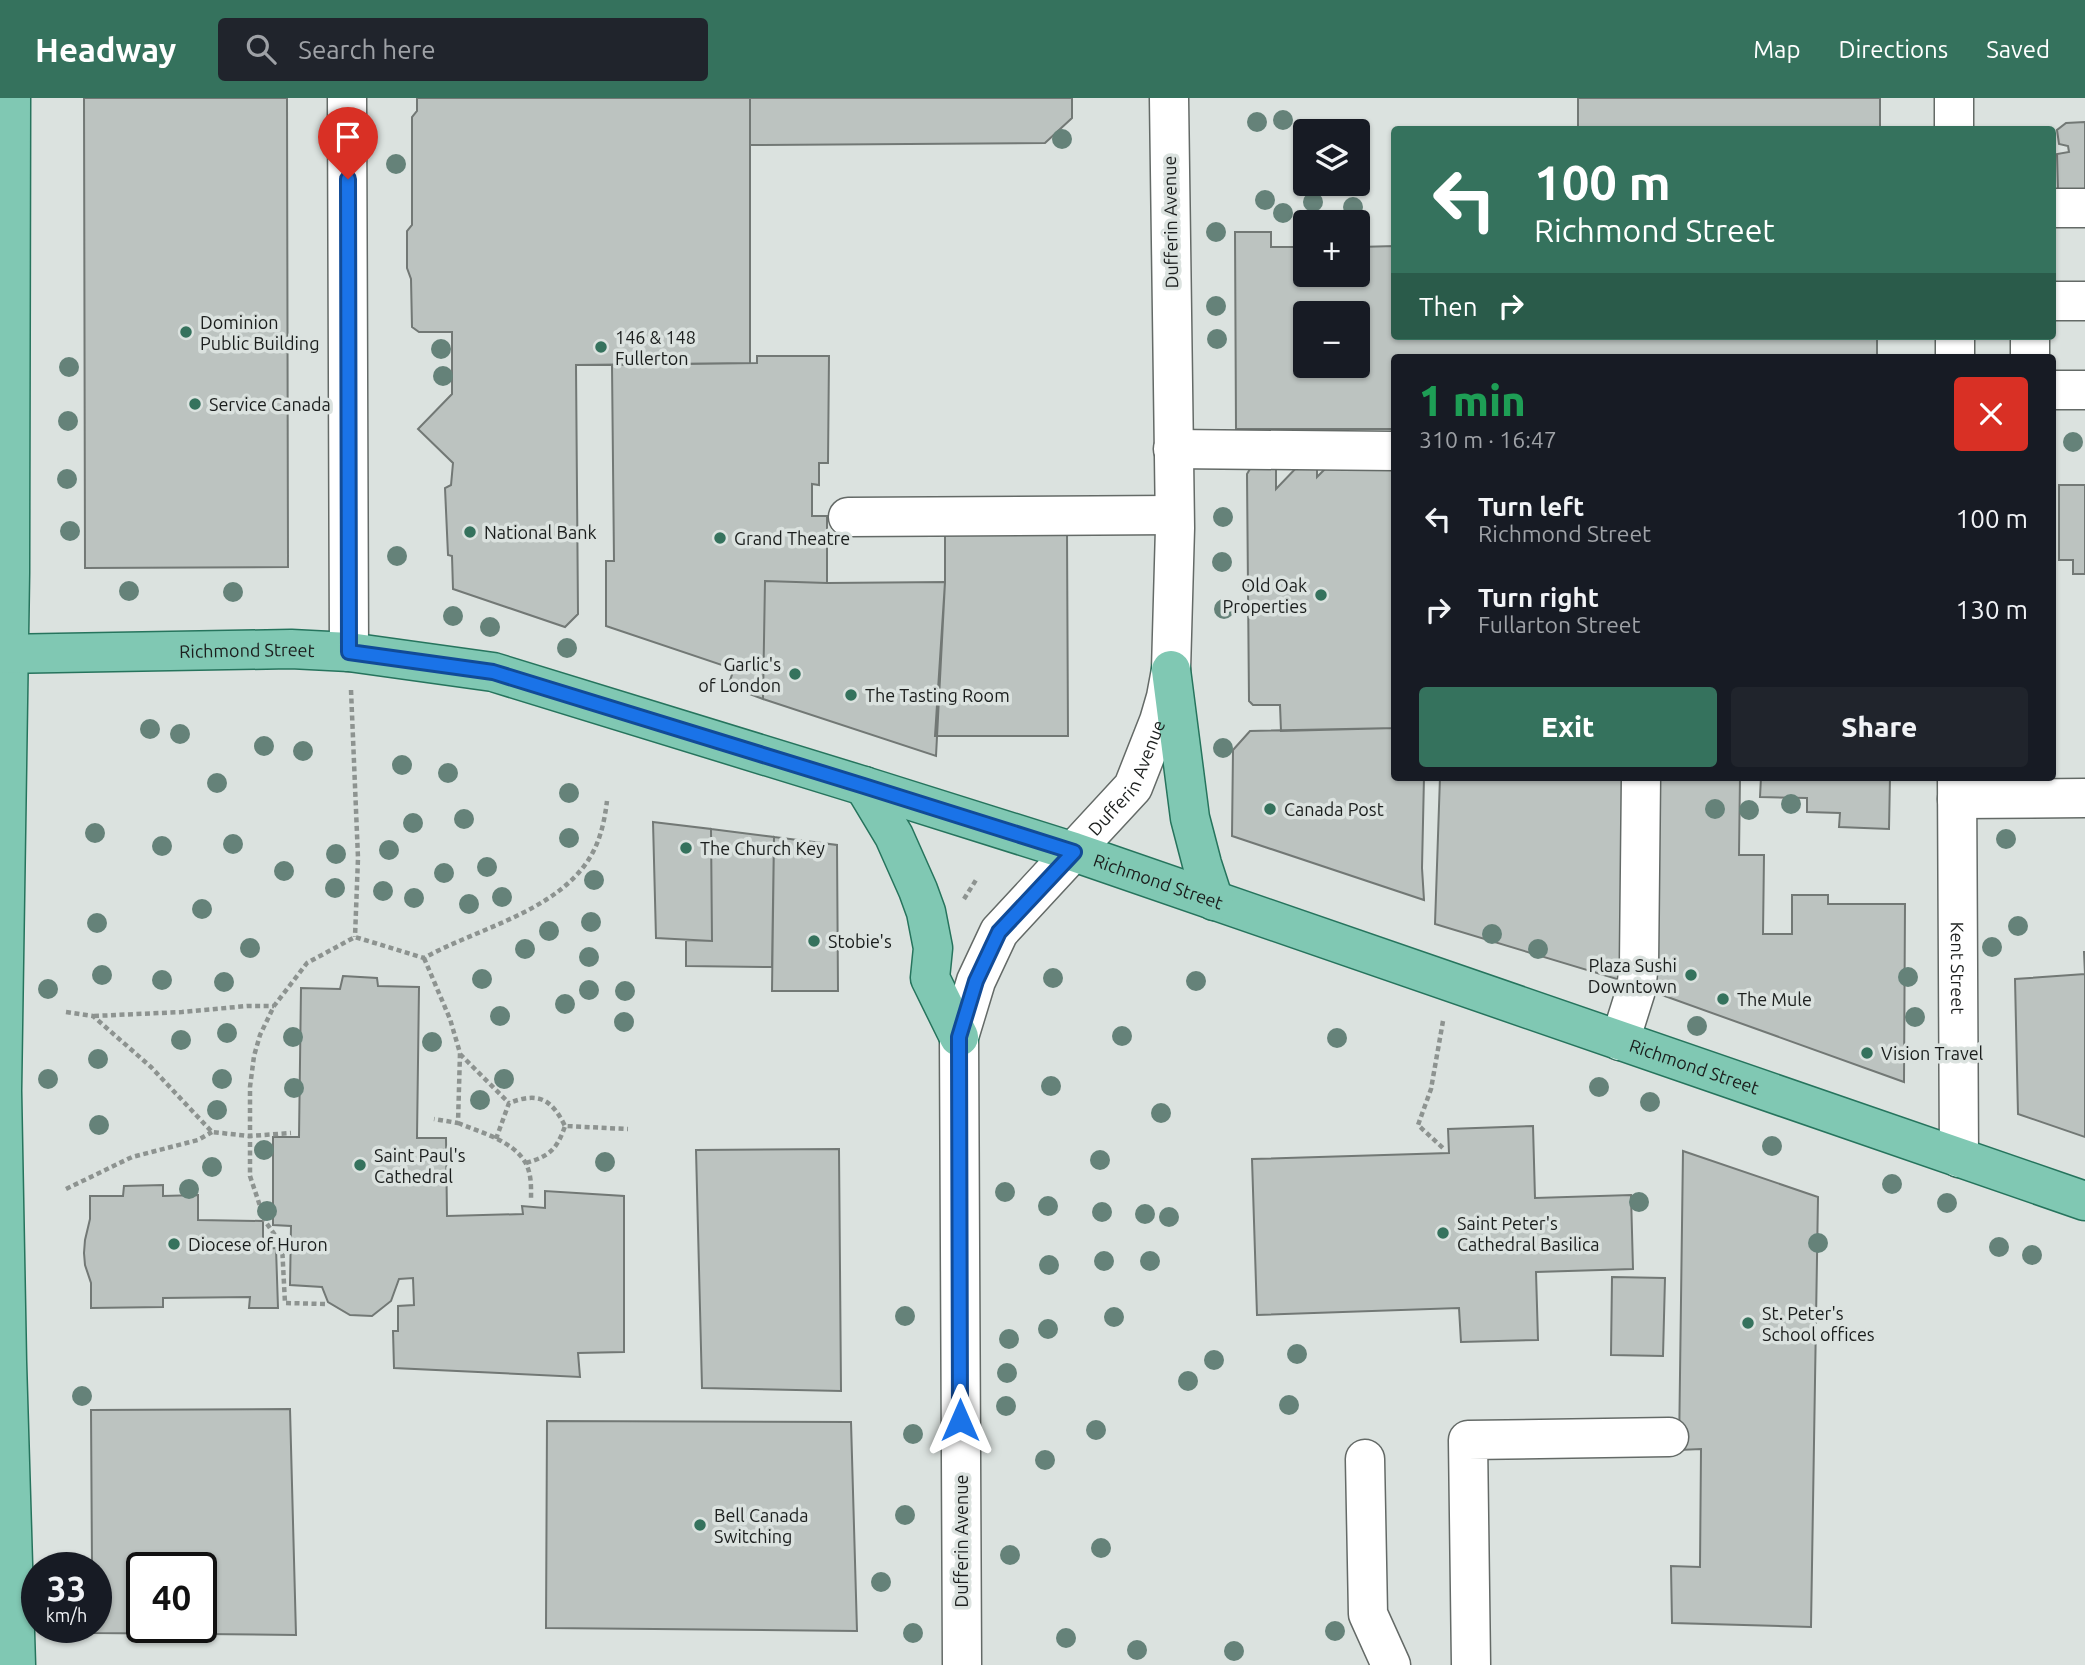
<!DOCTYPE html>
<html lang="en">
<head>
<meta charset="utf-8">
<style>
	:root { --surface:#171b24; --page:#20242c; --text:#f1f3f6; --muted:#9ea1a6; --accent:#35725d }
	body { margin:0; font-family:Ubuntu,sans-serif; background:var(--page); color:var(--text); height:100vh; display:flex; flex-direction:column; font-size:26px; white-space:nowrap }
	* { box-sizing:border-box; margin:0 }
	p { font-size:23px; color:var(--muted) }
	.icon { flex:none; width:38px; height:38px; fill:none; stroke:currentColor; stroke-width:2; stroke-linecap:round; stroke-linejoin:round }
	.map { position:relative; flex:1; overflow:hidden }
	.side { position:absolute; left:1391px; top:256px; width:665px; height:427px; display:flex; flex-direction:column; background:var(--surface); border-radius:7px; box-shadow:0 2px 5px #0004 }
	.side>* { flex:none }
	.top-card { position:absolute; left:1391px; top:28px; width:665px; height:214px; border-radius:7px; box-shadow:0 2px 5px #0004; background:#35725d; color:#fff; overflow:hidden }
	.controls { position:absolute; left:1293px; top:21px; display:grid; gap:14px }
	.controls a { display:grid; place-items:center; width:77px; height:77px; border-radius:7px; background:var(--surface); box-shadow:0 2px 5px #0004; font-size:35px }
	.speed { position:absolute; left:21px; top:1454px; display:flex; gap:14px; font-size:35px; font-weight:700; text-align:center }
	.speed>* { display:grid; place-content:center; width:91px; height:91px; border-radius:50%; background:var(--surface); box-shadow:0 2px 5px #0004; line-height:1 }
	.speed small { font-size:18px; font-weight:400 }
	.speed .limit { border:4px solid #111; border-radius:10px; background:#fff; color:#111 }
	.pin { position:absolute; display:grid; place-items:center; width:60px; height:60px; color:#fff; margin:-72px -30px; border-radius:50% 50% 50% 0; rotate:-45deg; box-shadow:0 0 7px #0007 }
	.pin .icon { rotate:45deg }
	.me { position:absolute; width:77px; margin:-38px; rotate:0deg; stroke-linejoin:round; filter:drop-shadow(0 0 5px #0008) }
	.turn { display:flex; align-items:center; gap:24px; height:147px; padding:0 28px; font-size:32px }
	.turn .icon { width:91px; height:91px; stroke-width:2.5 }
	.turn b { display:block; font-size:49px; line-height:60px }
	.then { display:flex; align-items:center; height:66px; padding:0 28px; background:#0003; gap:14px; font-size:26px }
	.round { display:grid; place-items:center; flex:none; width:74px; height:74px; border-radius:7px; background:var(--page) }
	.overview { display:flex; align-items:center; justify-content:space-between; height:119px; padding:0 28px }
	h1 { font-size:42px; font-weight:800; line-height:52px; color:#1e9e55 }
	.cta { display:flex; gap:14px; margin-top:auto; padding:14px 28px }
	.cta a { flex:1; height:80px; border-radius:7px; background:var(--accent); color:#fff; font-size:28px; font-weight:800; line-height:80px; text-align:center }
	.cta a+a { background:var(--page); color:var(--text) }
	ul { padding:0; list-style:none }
	li { display:flex; align-items:center; gap:21px; height:91px; padding:0 28px }
	li div { flex:1 }
	li b { display:block; font-size:26px }
	li em { font-style:normal }
	header { display:flex; align-items:center; gap:42px; box-sizing:border-box; height:98px; padding:0 35px; background:var(--accent); color:#fff }
	header strong { font-size:33px }
	nav { display:flex; gap:38px; margin-inline-start:auto; font-size:24px }
	.search { width:490px; height:63px; background:var(--page); display:flex; align-items:center; gap:18px; box-sizing:border-box; padding:0 24px; border-radius:7px; color:var(--muted); font-size:26px }
	.map>svg:first-child { display:block }
</style>
</head>
<body>
<header>
<strong>Headway</strong>
<div class="search"><svg class="icon" aria-label="search" viewBox="0 0 24 24"><circle cx="10" cy="10" r="6"/><path d="M15 15l6 6"/></svg>Search here</div>
<nav><a>Map</a><a>Directions</a><a>Saved</a></nav>
</header>
<div class="map">
<svg width="2085" height="1567" viewBox="0 0 2085 1567">
	<rect width="100%" height="100%" fill="#dbe2df"/>
	<path fill="#bcc3c0" stroke="#727875" stroke-width="2" fill-rule="evenodd" d="M84,0H287L288,469L85,470Z
		M417,0H750V265L576,267L578,516L565,529L453,491L452,458L448,457L445,390L451,387L453,365L418,331L452,296V234H419L412,229L411,181L407,170V133L412,127V19L417,13Z
		M750,0H1072V20L1045,45L750,47Z
		M1578,0H1880V32H1578Z
		M2085,24V93H2058L2057,56L2069,54L2068,48L2059,46L2057,32L2066,25Z
		M1235,134H1271V149H1306V177H1358V149L1395,148V238H1877V259H1395V331H1236ZM1306,215H1358V268H1306Z
		M757,258H829L828,365H819V387L812,386V418H827V485L765,483L763,601L728,588L734,571L606,528V463H614L612,267L757,265Z
		M1298,368H1317V379L1328,368H1395V630L1281,633L1280,607H1253L1249,603L1247,376L1250,371L1276,370V391Z
		M2059,387H2085V476H2073V462H2059Z
		M945,433H1067L1068,638H935L945,484Z
		M765,483L827,485L945,484L936,658L763,601Z
		M1395,630V679H1424L1422,770L1424,802L1232,738L1233,652L1250,633Z
		M1440,679H1632L1630,885L1435,826Z
		M1650,679H1740L1739,757H1764L1763,836H1792V797H1828V806H1905L1904,984L1648,892Z
		M1761,679H1890L1889,731L1839,729L1840,715L1807,714V700L1760,699Z
		M653,724L711,731L712,843L656,840Z
		M711,731L774,739L772,869L686,868V842L712,843Z
		M774,739L837,747L838,893H772Z
		M2084,854H2085V1039L2018,1016L2015,881L2085,876Z
		M343,878L377,880L378,888L419,889L417,1040H446L447,1118L523,1116L522,1108L545,1110V1093L624,1098V1254L578,1255L580,1279L394,1270L393,1233H398V1208L414,1207L413,1180L399,1181L391,1203L372,1218L350,1217L328,1204L322,1189L290,1187L291,1128L273,1127V1039H299L301,890L340,891Z
		M1533,1028L1535,1100L1631,1097L1633,1171L1536,1174L1538,1242L1461,1244L1459,1210L1257,1217L1252,1061L1449,1055L1448,1031Z
		M839,1051L841,1293L702,1290L696,1052Z
		M1683,1053L1818,1099L1811,1529L1672,1525L1671,1468L1700,1469L1701,1351L1679,1352Z
		M163,1087V1098L198,1097V1122L263,1123V1151L276,1150L278,1210H249L250,1199L163,1200V1209L91,1210V1185L85,1167L84,1155L85,1142L90,1121V1098H123L124,1088Z
		M1612,1179L1665,1180L1663,1258L1611,1257Z
		M290,1311L296,1537L93,1535V1530H96V1470H92L91,1312ZM142,1470H201V1530H142Z
		M547,1323L851,1324L857,1533L546,1530Z"/>
	<g fill="none" stroke-linecap="round" stroke-linejoin="round">
		<defs>
			<g id="minor">
				<path d="M347,0L349,554"/>
				<path d="M1954,0V32"/>
				<path d="M2053,110H2085"/>
				<path d="M2053,203H2085"/>
				<path d="M1955,238V259"/>
				<path d="M2030,259V238"/>
				<path d="M2053,292H2085"/>
				<path d="M1173,351L1395,353"/>
				<path d="M848,419L1174,417"/>
				<path id="s1" d="M1957,679L1959,1060"/>
				<path d="M1957,701L2085,700"/>
				<path d="M1620,943L1636,892L1639,866L1641,679"/>
				<path d="M1365,1361L1368,1516L1391,1567"/>
				<path id="s2" d="M962,1567L959,939L976,883L999,834L1133,689L1159,623L1166,599L1171,572L1175,430L1169,0"/>
				<path d="M1471,1567L1468,1342L1669,1339"/>
			</g>
			<g id="major">
				<path d="M11,0L10,475L2,993L7,1264L16,1567"/>
				<path id="s3" d="M0,556L291,551L349,554L493,574L864,688L1074,754L2085,1103"/>
				<path d="M1171,572L1190,720L1202,766L1214,803"/>
				<path d="M864,688L894,738L918,792L926,814L933,850L930,880L959,939"/>
			</g>
		</defs>
		<use href="#minor" stroke="#646a67" stroke-width="41"/>
		<use href="#major" stroke="#26745d" stroke-width="41"/>
		<path stroke="#8d9390" stroke-width="4.5" stroke-dasharray="5 3.5" stroke-linecap="butt" d="M351,592L358,760L355,839
			M964,801L976,782
			M424,860L450,921L460,955L458,1025L434,1021
			M66,914L93,918L151,969L212,1034L249,1038L291,1035
			M94,918L182,914L247,908H274
			M1443,923L1431,991L1418,1027L1444,1051
			M460,956L509,1005
			M458,1025C480,1034 513,1043 525,1064C532,1076 531,1090 531,1103
			M496,1041L509,1005C538,994 551,1000 565,1028L628,1031
			M526,1065C550,1058 557,1051 565,1028
			M66,1091L132,1059L198,1042L212,1034
			M325,1206L285,1205L282,1147L265,1123L250,1078V989L254,958L260,937L274,908L307,865L355,839L424,860C479,829 566,812 595,750C602,735 605,719 607,703"/>
		<use href="#minor" stroke="#fff" stroke-width="38"/>
		<use href="#major" stroke="#80c8b3" stroke-width="38"/>
	</g>
	<g fill="#658279">
		<circle cx="1283" cy="22" r="10"/>
		<circle cx="1257" cy="24" r="10"/>
		<circle cx="1062" cy="41" r="10"/>
		<circle cx="396" cy="66" r="10"/>
		<circle cx="1265" cy="102" r="10"/>
		<circle cx="1313" cy="104" r="10"/>
		<circle cx="1353" cy="109" r="10"/>
		<circle cx="1283" cy="115" r="10"/>
		<circle cx="1216" cy="134" r="10"/>
		<circle cx="1216" cy="208" r="10"/>
		<circle cx="1217" cy="241" r="10"/>
		<circle cx="441" cy="251" r="10"/>
		<circle cx="69" cy="269" r="10"/>
		<circle cx="443" cy="278" r="10"/>
		<circle cx="68" cy="323" r="10"/>
		<circle cx="2073" cy="344" r="10"/>
		<circle cx="67" cy="381" r="10"/>
		<circle cx="1223" cy="419" r="10"/>
		<circle cx="70" cy="433" r="10"/>
		<circle cx="397" cy="458" r="10"/>
		<circle cx="1222" cy="464" r="10"/>
		<circle cx="129" cy="493" r="10"/>
		<circle cx="233" cy="494" r="10"/>
		<circle cx="1224" cy="511" r="10"/>
		<circle cx="453" cy="518" r="10"/>
		<circle cx="490" cy="529" r="10"/>
		<circle cx="567" cy="550" r="10"/>
		<circle cx="150" cy="631" r="10"/>
		<circle cx="180" cy="636" r="10"/>
		<circle cx="264" cy="648" r="10"/>
		<circle cx="1223" cy="650" r="10"/>
		<circle cx="303" cy="653" r="10"/>
		<circle cx="402" cy="667" r="10"/>
		<circle cx="448" cy="675" r="10"/>
		<circle cx="217" cy="685" r="10"/>
		<circle cx="569" cy="695" r="10"/>
		<circle cx="1791" cy="706" r="10"/>
		<circle cx="1715" cy="711" r="10"/>
		<circle cx="1749" cy="712" r="10"/>
		<circle cx="464" cy="721" r="10"/>
		<circle cx="413" cy="725" r="10"/>
		<circle cx="95" cy="735" r="10"/>
		<circle cx="569" cy="740" r="10"/>
		<circle cx="2006" cy="741" r="10"/>
		<circle cx="233" cy="746" r="10"/>
		<circle cx="162" cy="748" r="10"/>
		<circle cx="389" cy="752" r="10"/>
		<circle cx="336" cy="756" r="10"/>
		<circle cx="487" cy="769" r="10"/>
		<circle cx="284" cy="773" r="10"/>
		<circle cx="444" cy="775" r="10"/>
		<circle cx="594" cy="782" r="10"/>
		<circle cx="335" cy="790" r="10"/>
		<circle cx="383" cy="793" r="10"/>
		<circle cx="502" cy="799" r="10"/>
		<circle cx="414" cy="800" r="10"/>
		<circle cx="469" cy="806" r="10"/>
		<circle cx="202" cy="811" r="10"/>
		<circle cx="591" cy="824" r="10"/>
		<circle cx="97" cy="825" r="10"/>
		<circle cx="2018" cy="828" r="10"/>
		<circle cx="549" cy="833" r="10"/>
		<circle cx="1492" cy="836" r="10"/>
		<circle cx="1992" cy="849" r="10"/>
		<circle cx="250" cy="850" r="10"/>
		<circle cx="525" cy="851" r="10"/>
		<circle cx="1538" cy="851" r="10"/>
		<circle cx="589" cy="859" r="10"/>
		<circle cx="102" cy="877" r="10"/>
		<circle cx="1908" cy="879" r="10"/>
		<circle cx="1053" cy="880" r="10"/>
		<circle cx="482" cy="881" r="10"/>
		<circle cx="162" cy="882" r="10"/>
		<circle cx="1196" cy="883" r="10"/>
		<circle cx="224" cy="884" r="10"/>
		<circle cx="48" cy="891" r="10"/>
		<circle cx="589" cy="892" r="10"/>
		<circle cx="625" cy="893" r="10"/>
		<circle cx="565" cy="906" r="10"/>
		<circle cx="500" cy="918" r="10"/>
		<circle cx="1915" cy="919" r="10"/>
		<circle cx="624" cy="924" r="10"/>
		<circle cx="1697" cy="928" r="10"/>
		<circle cx="227" cy="935" r="10"/>
		<circle cx="1122" cy="938" r="10"/>
		<circle cx="293" cy="939" r="10"/>
		<circle cx="1337" cy="940" r="10"/>
		<circle cx="181" cy="942" r="10"/>
		<circle cx="432" cy="944" r="10"/>
		<circle cx="98" cy="961" r="10"/>
		<circle cx="48" cy="981" r="10"/>
		<circle cx="222" cy="981" r="10"/>
		<circle cx="504" cy="981" r="10"/>
		<circle cx="1051" cy="988" r="10"/>
		<circle cx="1599" cy="989" r="10"/>
		<circle cx="294" cy="990" r="10"/>
		<circle cx="480" cy="1002" r="10"/>
		<circle cx="1650" cy="1004" r="10"/>
		<circle cx="217" cy="1012" r="10"/>
		<circle cx="1161" cy="1015" r="10"/>
		<circle cx="99" cy="1027" r="10"/>
		<circle cx="1772" cy="1048" r="10"/>
		<circle cx="264" cy="1052" r="10"/>
		<circle cx="1100" cy="1062" r="10"/>
		<circle cx="605" cy="1064" r="10"/>
		<circle cx="212" cy="1069" r="10"/>
		<circle cx="1892" cy="1086" r="10"/>
		<circle cx="189" cy="1091" r="10"/>
		<circle cx="1005" cy="1094" r="10"/>
		<circle cx="1639" cy="1104" r="10"/>
		<circle cx="1947" cy="1105" r="10"/>
		<circle cx="1048" cy="1108" r="10"/>
		<circle cx="267" cy="1113" r="10"/>
		<circle cx="1102" cy="1114" r="10"/>
		<circle cx="1145" cy="1116" r="10"/>
		<circle cx="1169" cy="1119" r="10"/>
		<circle cx="1818" cy="1145" r="10"/>
		<circle cx="1999" cy="1149" r="10"/>
		<circle cx="2032" cy="1157" r="10"/>
		<circle cx="1104" cy="1163" r="10"/>
		<circle cx="1150" cy="1163" r="10"/>
		<circle cx="1049" cy="1167" r="10"/>
		<circle cx="905" cy="1218" r="10"/>
		<circle cx="1114" cy="1219" r="10"/>
		<circle cx="1048" cy="1231" r="10"/>
		<circle cx="1009" cy="1241" r="10"/>
		<circle cx="1297" cy="1256" r="10"/>
		<circle cx="1214" cy="1262" r="10"/>
		<circle cx="1007" cy="1275" r="10"/>
		<circle cx="1188" cy="1283" r="10"/>
		<circle cx="82" cy="1298" r="10"/>
		<circle cx="1289" cy="1307" r="10"/>
		<circle cx="1006" cy="1308" r="10"/>
		<circle cx="1096" cy="1332" r="10"/>
		<circle cx="913" cy="1336" r="10"/>
		<circle cx="1045" cy="1362" r="10"/>
		<circle cx="905" cy="1417" r="10"/>
		<circle cx="1101" cy="1450" r="10"/>
		<circle cx="1010" cy="1457" r="10"/>
		<circle cx="881" cy="1484" r="10"/>
		<circle cx="1335" cy="1533" r="10"/>
		<circle cx="913" cy="1535" r="10"/>
		<circle cx="1066" cy="1540" r="10"/>
		<circle cx="1137" cy="1552" r="10"/>
		<circle cx="1234" cy="1553" r="10"/>
	</g>
	<g fill="none" stroke-linecap="round" stroke-linejoin="round">
		<defs>
			<path id="route" d="M348,81L349,554L493,574L864,688L1074,754L999,834L976,883L959,939L960,1322"/>
		</defs>
		<use href="#route" stroke="#114b97" stroke-width="18"/>
		<use href="#route" stroke="#1a73e8" stroke-width="12"/>
	</g>
	<g fill="#35725d" stroke="#dbe2df" stroke-width="2.5">
		<circle cx="186" cy="234" r="7"/>
		<circle cx="601" cy="249" r="7"/>
		<circle cx="195" cy="306" r="7"/>
		<circle cx="470" cy="434" r="7"/>
		<circle cx="720" cy="440" r="7"/>
		<circle cx="1321" cy="497" r="7"/>
		<circle cx="795" cy="576" r="7"/>
		<circle cx="851" cy="597" r="7"/>
		<circle cx="1270" cy="711" r="7"/>
		<circle cx="686" cy="750" r="7"/>
		<circle cx="814" cy="843" r="7"/>
		<circle cx="1691" cy="877" r="7"/>
		<circle cx="1723" cy="901" r="7"/>
		<circle cx="1867" cy="955" r="7"/>
		<circle cx="360" cy="1067" r="7"/>
		<circle cx="1443" cy="1135" r="7"/>
		<circle cx="174" cy="1146" r="7"/>
		<circle cx="1748" cy="1225" r="7"/>
		<circle cx="700" cy="1427" r="7"/>
	</g>
	<g text-anchor="middle" dominant-baseline="central" stroke-width="7" stroke-linejoin="round" paint-order="stroke">
		<g font-size="18" fill="#1b1e1d" stroke="#dbe2df">
			<text transform="translate(1170 124) rotate(-91)">Dufferin Avenue</text>
			<text stroke="none"><textPath href="#s3" startOffset="247">Richmond Street</textPath></text>
			<text stroke="none"><textPath href="#s2" startOffset="943">Dufferin Avenue</textPath></text>
			<text stroke="none"><textPath href="#s3" startOffset="1192">Richmond Street</textPath></text>
			<text stroke="none"><textPath href="#s1" startOffset="191">Kent Street</textPath></text>
			<text stroke="none"><textPath href="#s3" startOffset="1759">Richmond Street</textPath></text>
			<text transform="translate(961 1443) rotate(-90)">Dufferin Avenue</text>
		</g>
		<g font-size="18" fill="#1b1e1d" stroke="#dbe2df" text-anchor="start">
			<text x="200" y="224">Dominion<tspan x="200" dy="21">Public Building</tspan></text>
			<text x="615" y="239">146 &amp; 148<tspan x="615" dy="21">Fullerton</tspan></text>
			<text x="209" y="306">Service Canada</text>
			<text x="484" y="434">National Bank</text>
			<text x="734" y="440">Grand Theatre</text>
			<text x="1307" y="487" text-anchor="end">Old Oak<tspan x="1307" dy="21">Properties</tspan></text>
			<text x="781" y="566" text-anchor="end">Garlic's<tspan x="781" dy="21">of London</tspan></text>
			<text x="865" y="597">The Tasting Room</text>
			<text x="1284" y="711">Canada Post</text>
			<text x="700" y="750">The Church Key</text>
			<text x="828" y="843">Stobie's</text>
			<text x="1677" y="867" text-anchor="end">Plaza Sushi<tspan x="1677" dy="21">Downtown</tspan></text>
			<text x="1737" y="901">The Mule</text>
			<text x="1881" y="955">Vision Travel</text>
			<text x="374" y="1057">Saint Paul's<tspan x="374" dy="21">Cathedral</tspan></text>
			<text x="1457" y="1125">Saint Peter's<tspan x="1457" dy="21">Cathedral Basilica</tspan></text>
			<text x="188" y="1146">Diocese of Huron</text>
			<text x="1762" y="1215">St. Peter's<tspan x="1762" dy="21">School offices</tspan></text>
			<text x="714" y="1417">Bell Canada<tspan x="714" dy="21">Switching</tspan></text>
		</g>
	</g>
</svg>
<div class="controls">
<a><svg class="icon" aria-label="layers" viewBox="0 0 24 24"><path d="M12 4l9 5-9 5-9-5zM3 14l9 5 9-5"/></svg></a>
<a>+</a>
<a>−</a>
</div>
<div class="speed"><div>33<small>km/h</small></div><div class="limit">40</div></div>
<div class="pin" style="left:348px;top:81px;background:#d93025"><svg class="icon" aria-label="arrive" viewBox="0 0 24 24"><path d="M6 21V4h12l-3 4 3 4H6"/></svg></div>
<svg class="me" style="left:960px;top:1322px" viewBox="-20 -20 40 40"><path d="M0-17L14 15 0 8-14 15z" fill="#1a73e8" stroke="#fff" stroke-width="4"/></svg>
<div class="top-card">
<div class="turn"><svg class="icon" aria-label="left" viewBox="0 0 24 24"><path d="M17 20v-9H6M10 6l-5 5 5 5"/></svg><div><b>100 m</b>Richmond Street</div></div>
<div class="then">Then<svg class="icon" aria-label="right" viewBox="0 0 24 24"><path d="M7 20v-9h11M14 6l5 5-5 5"/></svg></div>
</div>
<section class="side">
<div class="overview"><div><h1>1 min</h1><p>310 m · 16:47</p></div><a class="round" style="background:#d93025;color:#fff"><svg class="icon" aria-label="close" viewBox="0 0 24 24"><path d="M6 6l12 12M18 6L6 18"/></svg></a></div>
<ul>
<li><svg class="icon" aria-label="left" viewBox="0 0 24 24"><path d="M17 20v-9H6M10 6l-5 5 5 5"/></svg><div><b>Turn left</b><p>Richmond Street</p></div><em>100 m</em></li>
<li><svg class="icon" aria-label="right" viewBox="0 0 24 24"><path d="M7 20v-9h11M14 6l5 5-5 5"/></svg><div><b>Turn right</b><p>Fullarton Street</p></div><em>130 m</em></li>
</ul>
<div class="cta"><a>Exit</a><a>Share</a></div>
</section>
</div>
</body>
</html>
